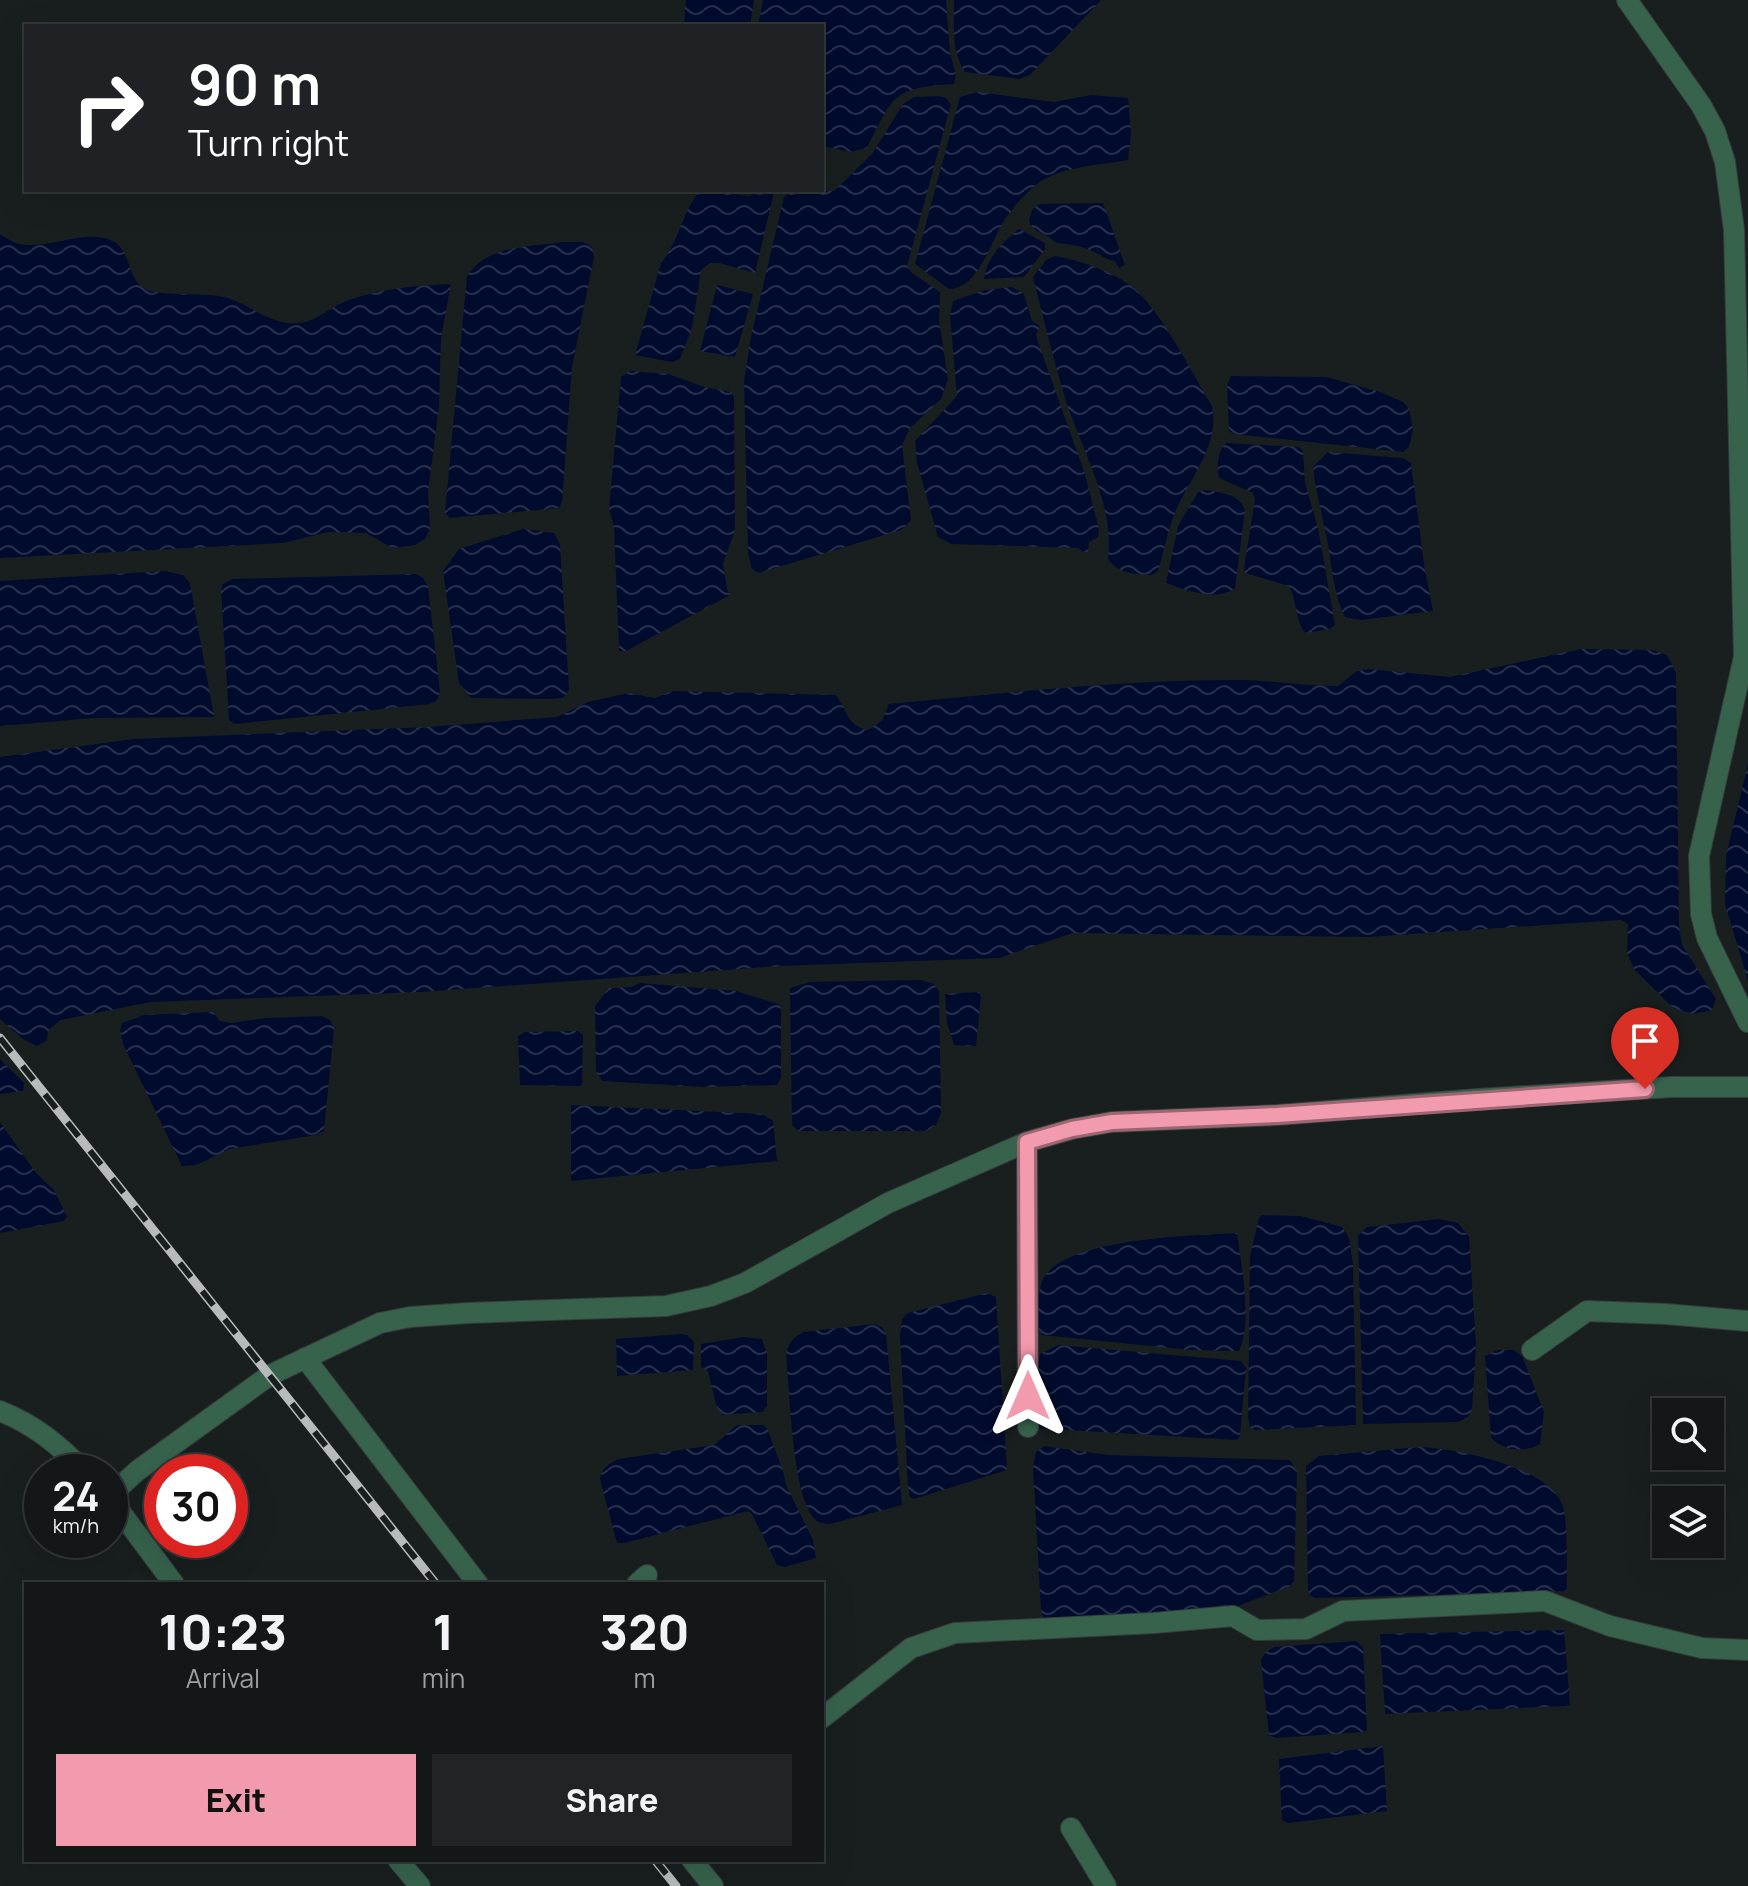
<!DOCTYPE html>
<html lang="en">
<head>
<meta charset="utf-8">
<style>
	:root { --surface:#131717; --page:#202424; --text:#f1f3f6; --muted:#9d9fa1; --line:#323636; --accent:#f29aae }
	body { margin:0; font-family:Manrope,sans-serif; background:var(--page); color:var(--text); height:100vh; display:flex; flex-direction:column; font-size:30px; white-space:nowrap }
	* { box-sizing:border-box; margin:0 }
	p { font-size:26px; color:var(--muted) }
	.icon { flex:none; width:44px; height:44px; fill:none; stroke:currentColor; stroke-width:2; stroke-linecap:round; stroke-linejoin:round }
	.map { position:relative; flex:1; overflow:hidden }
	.panel { position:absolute; left:24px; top:1582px; width:800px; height:280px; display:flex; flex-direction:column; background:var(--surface); border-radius:0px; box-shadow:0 8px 32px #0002,0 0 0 2px var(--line) }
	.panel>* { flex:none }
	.banner { position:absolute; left:24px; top:24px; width:800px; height:168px; border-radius:0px; box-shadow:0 8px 32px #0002,0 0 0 2px var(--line); background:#202124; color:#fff; overflow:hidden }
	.buttons { position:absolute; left:1652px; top:1398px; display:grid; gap:16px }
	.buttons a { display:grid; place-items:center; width:72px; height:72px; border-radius:0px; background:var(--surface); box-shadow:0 8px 32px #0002,0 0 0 2px var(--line); font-size:40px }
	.speed { position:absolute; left:24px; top:1454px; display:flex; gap:16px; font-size:40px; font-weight:700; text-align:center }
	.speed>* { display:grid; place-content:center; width:104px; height:104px; border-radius:50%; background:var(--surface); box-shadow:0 8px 32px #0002,0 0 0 2px var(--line); line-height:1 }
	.speed small { font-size:20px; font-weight:400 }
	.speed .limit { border:12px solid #d22; background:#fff; color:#111 }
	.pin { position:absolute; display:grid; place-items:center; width:68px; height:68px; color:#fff; margin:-82px -34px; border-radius:50% 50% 50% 0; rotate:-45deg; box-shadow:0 0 8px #0007 }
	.pin .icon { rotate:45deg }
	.me { position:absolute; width:88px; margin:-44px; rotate:0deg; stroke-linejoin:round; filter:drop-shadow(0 0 6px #0008) }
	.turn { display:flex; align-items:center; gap:28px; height:168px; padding:0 32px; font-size:36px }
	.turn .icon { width:104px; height:104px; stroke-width:2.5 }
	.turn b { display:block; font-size:56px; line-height:68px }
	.eta { display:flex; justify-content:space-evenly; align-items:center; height:136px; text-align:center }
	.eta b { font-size:48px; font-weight:800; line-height:56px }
	.cta { display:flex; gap:16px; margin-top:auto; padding:16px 32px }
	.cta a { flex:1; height:92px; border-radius:0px; background:var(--accent); color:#111; font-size:32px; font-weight:800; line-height:92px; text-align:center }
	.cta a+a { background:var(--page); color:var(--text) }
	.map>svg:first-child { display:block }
</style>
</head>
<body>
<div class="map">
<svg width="1748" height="1886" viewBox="0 0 1748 1886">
	<defs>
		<pattern id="water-waves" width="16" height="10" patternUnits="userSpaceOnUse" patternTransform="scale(2)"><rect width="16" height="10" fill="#010b2e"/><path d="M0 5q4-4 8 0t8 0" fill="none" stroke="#262f4d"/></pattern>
	</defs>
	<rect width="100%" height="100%" fill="#191f1f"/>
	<path fill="url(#water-waves)" d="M686,0H754L750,26H684Z
		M763,0H946L950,53L956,75L954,84C892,88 894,95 867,148L851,152L822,146V26H758Z
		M954,0H1101L1030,75L1019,79L965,72C951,51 954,25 954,0Z
		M978,92L1054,102L1091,95L1128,98L1131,133L1128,160C1097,166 1053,166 1029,191C1020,199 1012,210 1005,219C991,240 979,289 949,289L915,264L960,97Z
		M939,96L946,98L951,104L907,266L912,273L940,292L939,320L948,379L941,399L910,428L902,445L911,520L901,530L759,573L752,569L748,554L744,381L751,337L784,197L793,191H834L872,154L903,104L914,97Z
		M700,190L749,196L762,191L774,192L755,273L719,263H710L701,270L692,328L680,359L672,362L635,355L661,263C679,242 682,212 700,190Z
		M1103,203L1125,265L1119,268L1115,261C1106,260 1104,256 1096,253C1084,246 1069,244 1056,243C1047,233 1035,235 1029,221L1032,210L1039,204Z
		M1019,229L1045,243V249L1024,277L984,279C987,257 1002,243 1019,229Z
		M0,234C5,237 11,241 16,243C46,252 84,227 113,241C132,251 127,282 147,290C162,296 200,293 219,296C247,300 269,327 299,323C318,321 331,306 349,300C383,288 415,286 451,284L441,338L439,406L428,493L430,528L426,538L415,545L392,548L366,533L328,532L283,543L0,558Z
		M562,242H583L592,247L594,257L572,367L562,502L559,508L450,518L445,513L467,276C487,245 529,247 562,242Z
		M1055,256C1081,261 1109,270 1131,286C1161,309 1191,372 1212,406C1220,445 1191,476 1176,510C1168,529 1164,551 1158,571L1152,575C1135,574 1119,574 1108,559C1115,504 1081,449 1065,398C1053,358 1043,317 1033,277L1046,260Z
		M717,285L753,294L735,357L700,351Z
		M1012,287L1024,294L1032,321L1040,326L1036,335L1039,345L1085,474L1099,529L1098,537L1089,542L1088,552H1083L1078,548L951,544L938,537L917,463L915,441L957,396L950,316L953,301L985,290Z
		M630,371L668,374L704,387L731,392L734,397L735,530L723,564L727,589L730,595L626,651H619L614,526L609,509L621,377Z
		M1231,376L1326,377L1380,392L1403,402L1409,409L1413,430L1409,447L1403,452L1234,434L1229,431L1227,385Z
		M1226,443L1299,447L1303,451L1305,483L1318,528L1335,625L1330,629L1305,633C1295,620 1297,601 1289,586L1245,573L1244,568L1255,499L1253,493L1219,478C1216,468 1218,450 1226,443Z
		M1328,452L1403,458L1411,463L1424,564L1433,611L1361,620L1345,617C1332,591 1332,559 1325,530C1321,508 1315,489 1313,467Z
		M1205,490C1221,493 1239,493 1245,510L1235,588C1216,602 1185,590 1166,583L1178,526L1198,492Z
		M523,529L554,533L560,544L569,690L563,698L550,699L471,698L459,683L443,571L459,549Z
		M165,571L183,575L190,583L214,717L93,718L0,726V581Z
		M416,574L423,578L428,586L440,692L437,700L430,704L235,724L229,720L221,590L223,584L232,579Z
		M1581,649L1652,650L1667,655L1676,673L1679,925L1682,945L1716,999L1712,1010L1693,1014L1673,1008L1634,969L1627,952L1628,924L1621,920L1367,937L1073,933L999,958L780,966L421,992L151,1002L61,1020L49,1029L46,1041L37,1046L23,1039L0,1019V757L134,739L428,727L557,717L588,702L628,693L655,698L673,691L836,695C848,711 846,725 868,730L882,721L889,704C1008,693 1127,679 1245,680C1276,681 1307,686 1338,686L1357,671L1369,669L1450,677Z
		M1748,764V981L1725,904L1726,856Z
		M920,980L934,984L939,991L941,1113L936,1125L926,1131H798L792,1125L790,988L809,982Z
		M640,983L736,991L781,1005V1078L777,1085L703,1087L602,1081L596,1071L595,1006L609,988L631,987Z
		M978,992L981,996L976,1046L954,1045L947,1023L945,994Z
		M213,1012L220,1021L232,1023L265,1018L322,1016L330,1020L334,1028L324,1131L316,1135L230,1149L196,1165L182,1166L123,1044L120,1031L122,1023L144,1015Z
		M578,1031L583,1035L582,1086L520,1085L518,1036L525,1032Z
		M0,1059L24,1083L23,1091L0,1094Z
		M571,1105L762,1114L773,1121L777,1161L571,1181Z
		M0,1122L36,1173L54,1190L67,1217L64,1221L0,1233Z
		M1262,1215L1301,1216L1342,1227L1349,1238L1353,1264L1356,1425L1255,1430L1250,1427L1248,1418L1250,1256L1259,1218Z
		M1439,1219L1458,1223L1469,1237L1476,1345L1472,1410L1468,1417L1458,1422L1363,1424L1358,1236L1367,1227Z
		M1237,1233C1241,1264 1253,1323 1239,1351L1190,1350L1042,1335L1038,1328C1039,1315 1037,1291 1043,1279C1066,1237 1194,1236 1237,1233Z
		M987,1293L996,1297L1007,1470L914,1499L910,1497L908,1487L900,1336L902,1319L908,1313Z
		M875,1324L882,1327L886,1334L902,1505L830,1524C824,1524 817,1523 813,1517C792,1491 790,1392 786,1355C789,1342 792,1338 804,1332Z
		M680,1334L687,1335L694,1342L693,1370L617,1376L616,1339Z
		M743,1337L762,1339L767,1354V1406L762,1412L723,1415L717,1408L708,1371L701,1367V1344Z
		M1058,1345L1241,1361L1246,1368L1240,1436L1237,1440L1032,1428L1030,1424L1040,1354Z
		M1498,1350H1514L1522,1356L1544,1412L1540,1444C1526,1453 1502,1451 1491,1437L1485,1356Z
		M737,1425H763L767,1428L783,1471L786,1485L813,1540L816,1558L785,1567L777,1565L752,1514L748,1511L624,1543H617L600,1479C602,1467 609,1464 619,1459L714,1445Z
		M1044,1446L1108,1455L1290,1460L1297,1472L1294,1581L1288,1587L1217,1614L1044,1619L1041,1610L1033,1468L1036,1452Z
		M1419,1447C1456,1448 1548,1467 1562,1504C1569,1521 1566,1570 1567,1591L1316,1598L1311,1596L1308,1591L1306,1466L1319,1456Z
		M1564,1630L1570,1704L1566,1706L1385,1714L1380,1634Z
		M1356,1641L1363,1647L1367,1730L1363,1732L1276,1738L1269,1735L1261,1660L1265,1653L1274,1647Z
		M1383,1746L1387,1811L1288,1823L1282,1820L1279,1759Z"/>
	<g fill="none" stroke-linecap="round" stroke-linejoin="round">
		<defs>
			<path id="minor" d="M1627,0L1701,105L1715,131L1725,162L1734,230L1744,657L1699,856L1701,914L1707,938L1748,1022
				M1027,1142L1028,1427
				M1532,1350L1587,1311L1666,1314L1748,1321
				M305,1358L478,1584
				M0,1411C35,1425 59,1445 85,1472
				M110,1496L137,1471L270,1375L380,1323L410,1317L468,1313L666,1306L711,1296L745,1283L888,1203L1027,1142L1072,1129L1112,1122L1277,1115L1478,1099L1672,1087H1748
				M110,1498L174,1584
				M637,1584L647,1575
				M822,1718L911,1648L955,1633L1154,1623L1233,1616L1257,1630L1306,1629L1343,1611L1545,1601L1610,1626L1702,1648L1748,1650
				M1071,1828L1106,1886
				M398,1860L420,1886
				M692,1860L713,1886"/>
		</defs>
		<use href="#minor" stroke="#363c3c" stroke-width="22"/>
		<use href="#minor" stroke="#37634d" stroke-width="20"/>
		<defs>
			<path id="rail" d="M0,1038L436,1584
				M655,1860L676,1886"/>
		</defs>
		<use href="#rail" stroke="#b7bbbb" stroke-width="9"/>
		<use href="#rail" stroke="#191f1f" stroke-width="6" stroke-dasharray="18" stroke-linecap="butt"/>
	</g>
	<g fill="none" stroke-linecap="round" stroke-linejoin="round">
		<defs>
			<path id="route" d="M1028,1396L1027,1142L1072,1129L1112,1122L1277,1115L1645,1089"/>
		</defs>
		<use href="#route" stroke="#9d6471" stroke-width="20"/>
		<use href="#route" stroke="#f29aae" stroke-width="14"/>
	</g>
</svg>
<div class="buttons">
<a><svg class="icon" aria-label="search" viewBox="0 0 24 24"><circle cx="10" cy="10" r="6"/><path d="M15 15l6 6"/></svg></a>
<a><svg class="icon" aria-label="layers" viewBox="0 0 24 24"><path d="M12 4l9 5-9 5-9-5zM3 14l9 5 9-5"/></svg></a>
</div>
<div class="speed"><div>24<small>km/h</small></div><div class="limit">30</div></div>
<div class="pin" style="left:1645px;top:1089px;background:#d93025"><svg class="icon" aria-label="arrive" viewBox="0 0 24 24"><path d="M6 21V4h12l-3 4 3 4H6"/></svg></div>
<svg class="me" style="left:1028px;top:1396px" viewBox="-20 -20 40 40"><path d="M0-17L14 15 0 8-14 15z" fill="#f29aae" stroke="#fff" stroke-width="4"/></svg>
<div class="banner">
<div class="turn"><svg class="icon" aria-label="right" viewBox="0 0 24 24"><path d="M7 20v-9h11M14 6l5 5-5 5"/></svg><div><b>90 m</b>Turn right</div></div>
</div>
<section class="panel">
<div class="eta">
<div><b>10:23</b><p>Arrival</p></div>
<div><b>1</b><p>min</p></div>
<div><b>320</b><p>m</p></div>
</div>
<div class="cta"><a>Exit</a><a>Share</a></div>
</section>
</div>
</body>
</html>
